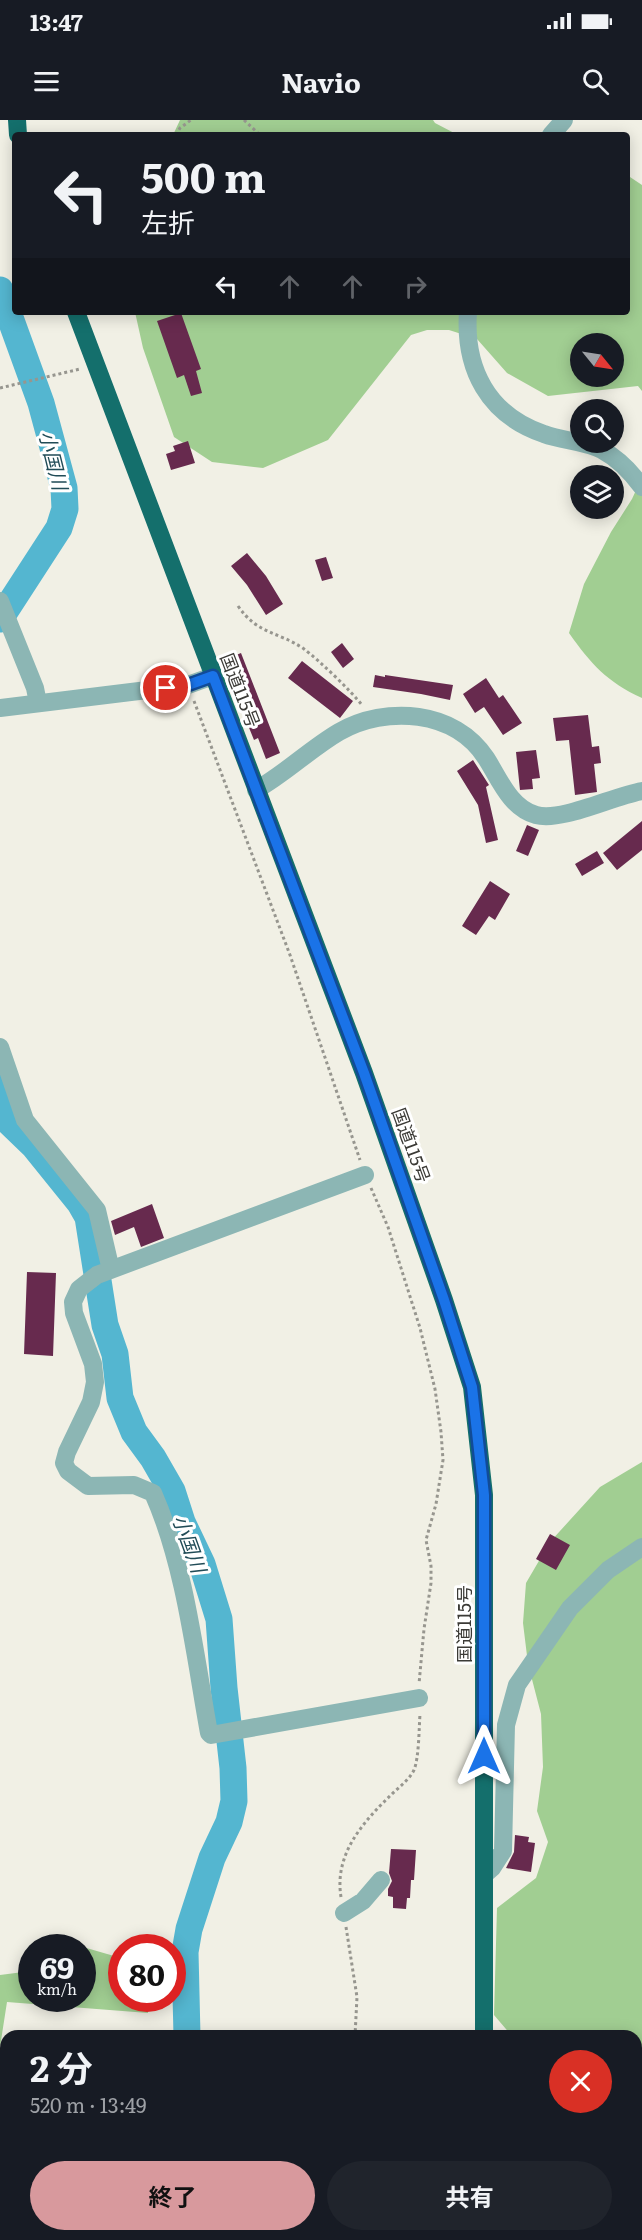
<!DOCTYPE html>
<html lang="ja">
<head>
<meta charset="utf-8">
<style>
	:root { --surface:#171b24; --page:#20242c; --text:#f1f3f6; --muted:#9ea1a6; --accent:#d8999d }
	body { margin:0; font-family:Literata,"Noto Sans JP",serif; background:var(--page); color:var(--text); height:100vh; display:flex; flex-direction:column; font-size:22px; white-space:nowrap }
	* { box-sizing:border-box; margin:0 }
	p { font-size:20px; color:var(--muted) }
	.icon { flex:none; width:33px; height:33px; fill:none; stroke:currentColor; stroke-width:2; stroke-linecap:round; stroke-linejoin:round }
	.map { position:relative; flex:1; overflow:hidden }
	.side { position:absolute; left:0px; top:1910px; width:642px; height:212px; display:flex; flex-direction:column; background:var(--surface); border-radius:18px 18px 0 0; box-shadow:0 3px 15px #0003 }
	.side>* { flex:none }
	.hud { position:absolute; left:12px; top:12px; width:618px; height:183px; border-radius:6px; box-shadow:0 3px 15px #0003; background:#171b24; color:var(--text); overflow:hidden }
	.needle { width:39px; rotate:120deg }
	.buttons { position:absolute; left:570px; top:213px; display:grid; gap:12px }
	.buttons a { display:grid; place-items:center; width:54px; height:54px; border-radius:50%; background:var(--surface); box-shadow:0 3px 15px #0003; font-size:30px }
	.speed { position:absolute; left:18px; top:1814px; display:flex; gap:12px; font-size:30px; font-weight:700; text-align:center }
	.speed>* { display:grid; place-content:center; width:78px; height:78px; border-radius:50%; background:var(--surface); box-shadow:0 3px 15px #0003; line-height:1 }
	.speed small { font-size:15px; font-weight:400 }
	.speed .limit { border:9px solid #d22; background:#fff; color:#111 }
	.pin { position:absolute; display:grid; place-items:center; width:51px; height:51px; color:#fff; margin:-26px; border:3px solid #fff; border-radius:50%; box-shadow:0 2px 6px #0007 }
	.me { position:absolute; width:66px; margin:-33px; rotate:0deg; stroke-linejoin:round; filter:drop-shadow(0 0 4px #0008) }
	.turn { display:flex; align-items:center; gap:21px; height:126px; padding:0 30px; font-size:27px }
	.turn .icon { width:78px; height:78px; stroke-width:2.5 }
	.turn b { display:block; font-size:42px; line-height:51px }
	.lanes { display:flex; align-items:center; height:57px; padding:0 30px; background:#0003; justify-content:center; gap:30px; direction:ltr }
	.lanes .off { opacity:.35 }
	.round { display:grid; place-items:center; flex:none; width:63px; height:63px; border-radius:32px; background:var(--page) }
	.overview { display:flex; align-items:center; justify-content:space-between; height:102px; padding:0 30px }
	h1 { font-size:36px; font-weight:700; line-height:45px }
	.action { display:flex; gap:12px; margin-top:auto; padding:12px 30px }
	.action a { flex:1; height:69px; border-radius:36px; background:var(--accent); color:#111; font-size:24px; font-weight:700; line-height:69px; text-align:center }
	.action a+a { background:var(--page); color:var(--text) }
	.status { display:flex; justify-content:space-between; align-items:center; height:42px; padding:0 30px; background:var(--surface); direction:ltr }
	.status svg { height:16px; fill:currentColor }
	header { display:flex; justify-content:space-between; align-items:center; height:78px; padding:0 30px; background:var(--surface); font-size:27px; font-weight:700 }
	.map>svg:first-child { display:block }
</style>
</head>
<body>
<div class="status"><b>13:47</b><svg viewBox="0 0 49 12"><path d="M0 12V9h3v3zM5 12V6h3v6zM10 12V3h3v9zM15 12V0h3v12zM26 1h20v11H26zM47 4h2v5h-2z"/></svg></div>
<header><svg class="icon" aria-label="menu" viewBox="0 0 24 24"><path d="M4 6h16M4 12h16M4 18h16"/></svg>Navio<svg class="icon" aria-label="search" viewBox="0 0 24 24"><circle cx="10" cy="10" r="6"/><path d="M15 15l6 6"/></svg></header>
<div class="map">
<svg width="642" height="2120" viewBox="0 0 642 2120">
	<rect width="100%" height="100%" fill="#f1f0e5"/>
	<path fill="#a1ce92" fill-rule="evenodd" d="M180,0H433L435,3L458,15H173Z
		M627,55L642,65V271L638,266L548,276L507,253L477,219L449,210H427L411,215L328,320L263,348L212,342L174,317L143,228L135,192H627ZM580,224H614V256H580Z
		M642,357V578C607,562 591,544 569,513L584,464L611,412L632,379Z
		M642,1342V2120H491L490,2115H636V1916L511,1915L494,1895L497,1788L536,1758L548,1722L537,1691L543,1647L541,1594L528,1544L523,1503L526,1463L550,1422L600,1367Z
		M83,1827L121,1838L122,1878H147L148,1893L7,1882L0,1927V1855L31,1851L32,1878H82Z
		M0,2083L6,2086V2115H42L44,2120H0Z"/>
	<g fill="none" stroke-linecap="round" stroke-linejoin="round">
		<path stroke="#54b6d0" stroke-width="27" d="M0,170L41,283L64,368L65,389L59,408L0,499
			M0,966L9,1002L34,1026L80,1083L88,1097L105,1205L115,1234L120,1278L134,1312L153,1338L172,1371L182,1402L202,1444L219,1499L224,1568L233,1648L234,1681L229,1702L212,1738L189,1809L185,1832L187,1916
			M199,2120L200,2115"/>
	</g>
	<path fill="#672a4e" d="M181,193L201,249L196,251L202,273L191,276L184,255L177,258L157,201Z
		M188,321L195,343L171,350L166,334L175,331L173,326Z
		M247,433L266,456L283,484L266,495L247,465L231,446Z
		M326,437L333,458L322,461L315,440Z
		M342,523L354,539L343,548L331,532Z
		M241,533L280,633L266,639L258,618L254,620L222,541Z
		M302,541L353,581L340,598L288,558Z
		M375,555L385,557V555L453,565L450,580L421,574L373,567Z
		M486,558L499,578L503,575L522,603L503,615L484,587L475,593L463,574Z
		M588,595L592,627L599,626L601,643L594,644L597,672L575,675L569,620L556,621L553,598Z
		M536,630L540,658L532,659L533,669L520,670L516,632Z
		M473,640L489,665L486,667L498,720L486,723L478,685L457,651Z
		M642,701V730L617,750L603,733Z
		M527,705L539,710L528,736L516,731Z
		M597,731L604,743L582,756L575,744Z
		M490,761L510,774L495,800L489,796L476,815L462,806Z
		M152,1084L164,1118L141,1127L134,1107L115,1115L111,1101Z
		M27,1152L56,1153L53,1236L24,1234Z
		M550,1414L570,1425L556,1450L536,1439Z
		M515,1715L529,1717L528,1722L535,1723L531,1752L506,1748L514,1732Z
		M391,1729L416,1730L414,1760H411L410,1778H407L406,1789L393,1788V1777L388,1776V1769L392,1761L389,1753Z"/>
	<g fill="none" stroke-linecap="round" stroke-linejoin="round">
		<path stroke="#97968f" stroke-width="3" stroke-dasharray="3 3" stroke-linecap="butt" d="M244,0L260,15
			M176,15L180,8L191,0
			M0,268L80,249
			M238,486C258,515 278,511 304,529C320,541 350,570 362,585
			M194,581L290,835L360,1040
			M371,1068L388,1107L420,1208L435,1269L441,1312L443,1340L436,1384L426,1420L431,1446V1463L424,1509L419,1564
			M341,1777C334,1734 363,1702 392,1674C400,1666 409,1660 414,1650C419,1638 419,1608 420,1594
			M346,1807L357,1877L355,1916
			M320,2120L321,2115"/>
		<path stroke="#8cb6b4" stroke-width="18" d="M551,15L564,0
			M468,192C464,249 488,295 544,314C563,321 584,321 602,330C619,339 631,352 642,367
			M0,481L35,568L38,583
			M0,588L188,565L213,556
			M256,670C286,653 310,629 339,612C386,585 455,590 486,638C499,658 510,688 536,695C562,702 613,676 642,671
			M0,927L25,1000L97,1090L111,1150
			M365,1055L97,1155L79,1169L73,1182L74,1193L93,1244L95,1262L91,1282L67,1332L64,1343L68,1351L88,1366L134,1365L153,1373C185,1445 195,1536 209,1613L211,1615L419,1578
			M484,1755L492,1748L503,1731L506,1605L517,1565L570,1488L608,1450L642,1427
			M344,1793L363,1781L381,1760"/>
		<path stroke="#146f6c" stroke-width="18" d="M17,0L18,15
			M76,192L364,953L444,1180L472,1267L484,1375V1916
			M483,2120V2115"/>
	</g>
	<g fill="none" stroke-linecap="round" stroke-linejoin="round">
		<defs>
			<path id="route" d="M166,568L188,565L213,556L364,953L444,1180L472,1267L484,1375V1636"/>
		</defs>
		<use href="#route" stroke="#114b97" stroke-width="15"/>
		<use href="#route" stroke="#1a73e8" stroke-width="10"/>
	</g>
	<g text-anchor="middle" dominant-baseline="central" stroke-width="6" stroke-linejoin="round" paint-order="stroke">
		<g font-size="18" fill="#3b3a36" stroke="#fff">
			<text transform="translate(241 570) rotate(69)">国道115号</text>
			<text transform="translate(412 1025) rotate(70)">国道115号</text>
			<text transform="translate(463 1504) rotate(-90)">国道115号</text>
		</g>
		<g font-size="20" font-style="italic" fill="#214c57" stroke="#fff">
			<text transform="translate(55 340) rotate(76)">小国川</text>
			<text transform="translate(191 1423) rotate(70)">小国川</text>
		</g>
	</g>
</svg>
<div class="buttons">
<a><svg class="needle" viewBox="-14 -14 28 28"><path d="M0-13l5 13h-10z" fill="#e53935"/><path d="M0 13l5-13h-10z" fill="#9ea1a6"/></svg></a>
<a><svg class="icon" aria-label="search" viewBox="0 0 24 24"><circle cx="10" cy="10" r="6"/><path d="M15 15l6 6"/></svg></a>
<a><svg class="icon" aria-label="layers" viewBox="0 0 24 24"><path d="M12 4l9 5-9 5-9-5zM3 14l9 5 9-5"/></svg></a>
</div>
<div class="speed"><div>69<small>km/h</small></div><div class="limit">80</div></div>
<div class="pin" style="left:166px;top:568px;background:#d93025"><svg class="icon" aria-label="arrive" viewBox="0 0 24 24"><path d="M6 21V4h12l-3 4 3 4H6"/></svg></div>
<svg class="me" style="left:484px;top:1636px" viewBox="-20 -20 40 40"><path d="M0-17L14 15 0 8-14 15z" fill="#1a73e8" stroke="#fff" stroke-width="4"/></svg>
<div class="hud">
<div class="turn"><svg class="icon" aria-label="left" viewBox="0 0 24 24"><path d="M17 20v-9H6M10 6l-5 5 5 5"/></svg><div><b>500 m</b>左折</div></div>
<div class="lanes"><svg class="icon" aria-label="left" viewBox="0 0 24 24"><path d="M17 20v-9H6M10 6l-5 5 5 5"/></svg><svg class="icon off" aria-label="ahead" viewBox="0 0 24 24"><path d="M12 20V5M6 11l6-6 6 6"/></svg><svg class="icon off" aria-label="ahead" viewBox="0 0 24 24"><path d="M12 20V5M6 11l6-6 6 6"/></svg><svg class="icon off" aria-label="right" viewBox="0 0 24 24"><path d="M7 20v-9h11M14 6l5 5-5 5"/></svg></div>
</div>
<section class="side">
<div class="overview"><div><h1>2 分</h1><p>520 m · 13:49</p></div><a class="round" style="background:#d93025;color:#fff"><svg class="icon" aria-label="close" viewBox="0 0 24 24"><path d="M6 6l12 12M18 6L6 18"/></svg></a></div>
<div class="action"><a>終了</a><a>共有</a></div>
</section>
</div>
</body>
</html>
